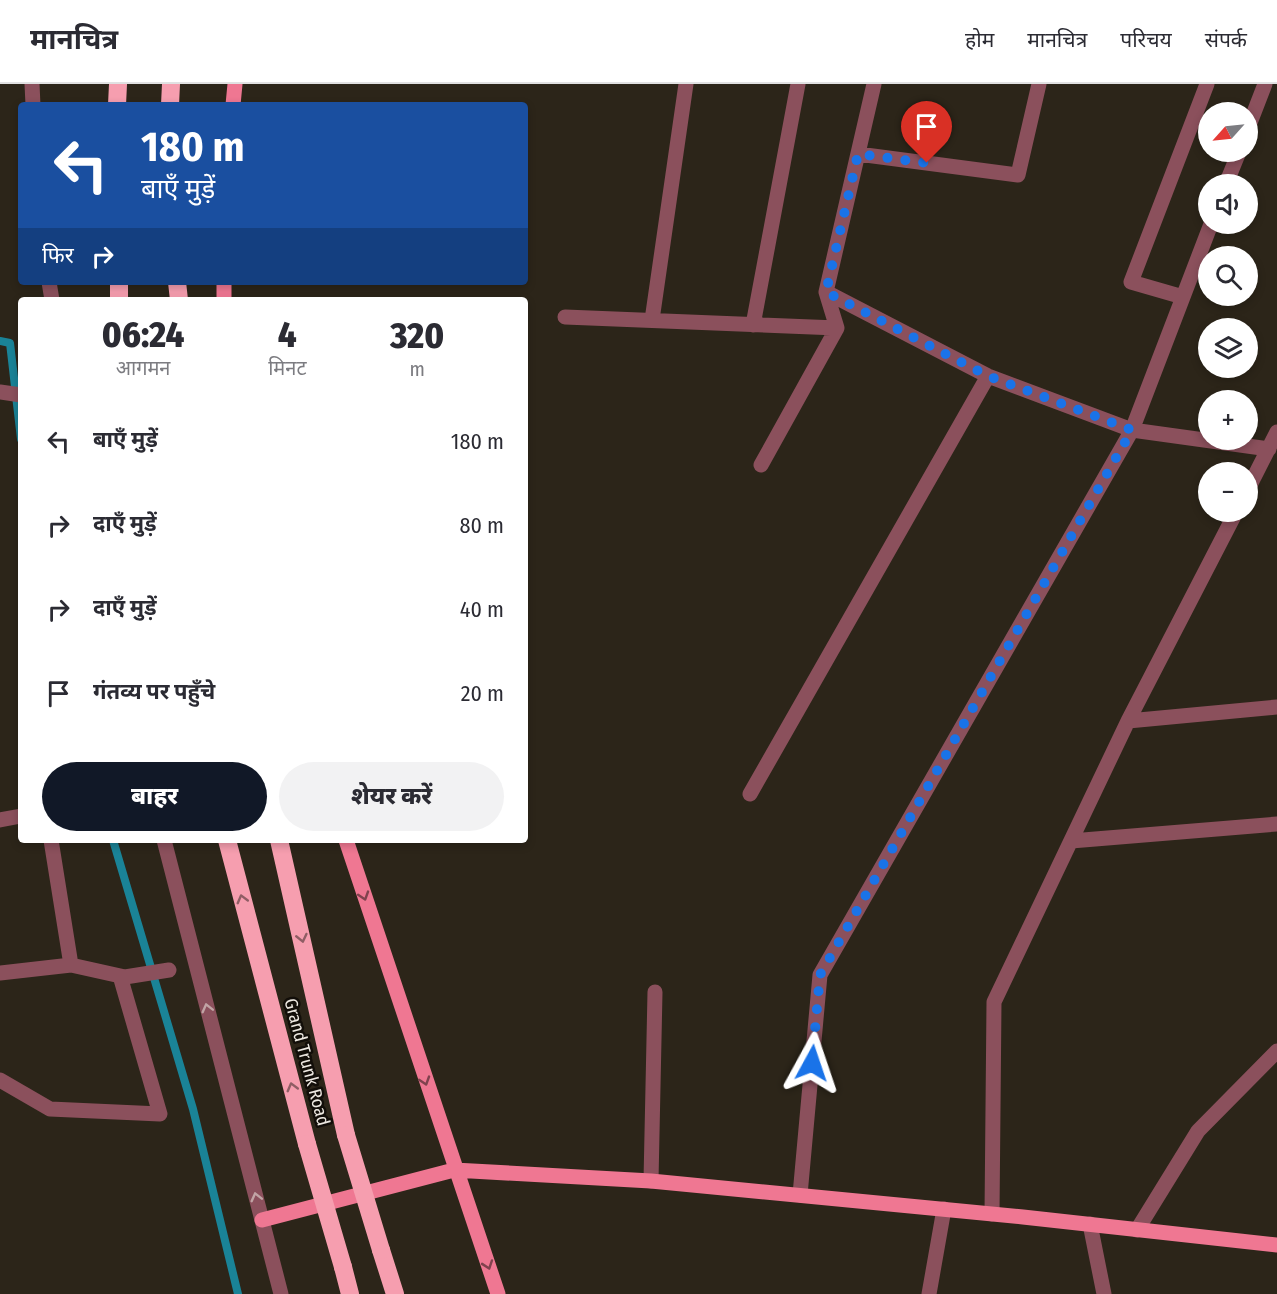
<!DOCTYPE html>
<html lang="hi">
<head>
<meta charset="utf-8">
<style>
	:root { --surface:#fff; --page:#f2f2f3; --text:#2b2b33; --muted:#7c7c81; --line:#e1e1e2; --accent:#111827 }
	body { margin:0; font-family:"Fira Sans Condensed","Noto Sans Devanagari",sans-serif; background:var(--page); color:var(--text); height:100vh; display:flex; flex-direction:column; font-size:22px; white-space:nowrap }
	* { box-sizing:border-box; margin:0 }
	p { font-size:20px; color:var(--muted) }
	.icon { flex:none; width:33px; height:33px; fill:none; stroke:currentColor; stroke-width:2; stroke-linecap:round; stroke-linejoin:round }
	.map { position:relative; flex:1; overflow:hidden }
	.sheet { position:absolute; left:18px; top:213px; width:510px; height:546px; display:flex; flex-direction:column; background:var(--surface); border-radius:6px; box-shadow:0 3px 9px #0003 }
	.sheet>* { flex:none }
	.hud { position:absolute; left:18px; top:18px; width:510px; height:183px; border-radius:6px; box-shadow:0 3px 9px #0003; background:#1a4fa0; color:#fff; overflow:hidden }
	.needle { width:39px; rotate:243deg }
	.tools { position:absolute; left:1198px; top:18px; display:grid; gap:12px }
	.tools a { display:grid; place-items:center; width:60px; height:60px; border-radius:50%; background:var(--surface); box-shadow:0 3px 9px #0003; font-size:30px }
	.pin { position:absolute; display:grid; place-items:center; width:51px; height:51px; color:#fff; margin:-62px -26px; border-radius:50% 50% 50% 0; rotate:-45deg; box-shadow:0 0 6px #0007 }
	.pin .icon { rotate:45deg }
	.me { position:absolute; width:66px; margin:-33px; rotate:5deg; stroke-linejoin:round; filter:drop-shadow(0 0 4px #0008) }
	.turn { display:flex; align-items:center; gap:21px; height:126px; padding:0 24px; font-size:27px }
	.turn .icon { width:78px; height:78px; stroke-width:2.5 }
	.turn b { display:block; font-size:42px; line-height:51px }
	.then { display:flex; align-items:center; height:57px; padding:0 24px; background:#0003; gap:12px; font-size:22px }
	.eta { display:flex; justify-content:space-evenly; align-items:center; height:102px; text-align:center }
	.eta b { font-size:36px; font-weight:800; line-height:42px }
	.cta { display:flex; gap:12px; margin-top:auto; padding:12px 24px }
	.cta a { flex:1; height:69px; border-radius:36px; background:var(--accent); color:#fff; font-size:24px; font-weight:800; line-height:69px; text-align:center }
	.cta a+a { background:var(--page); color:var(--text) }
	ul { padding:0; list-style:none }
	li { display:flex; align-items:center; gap:18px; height:84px; padding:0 24px }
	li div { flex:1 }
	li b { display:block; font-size:22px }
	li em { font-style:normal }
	header { display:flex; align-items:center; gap:36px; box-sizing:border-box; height:84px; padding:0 30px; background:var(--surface); border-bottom:2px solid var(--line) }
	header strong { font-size:28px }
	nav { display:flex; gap:33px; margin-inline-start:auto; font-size:21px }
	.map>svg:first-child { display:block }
</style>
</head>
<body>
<header>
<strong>मानचित्र</strong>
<nav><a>होम</a><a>मानचित्र</a><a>परिचय</a><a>संपर्क</a></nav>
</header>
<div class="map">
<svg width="1277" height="1210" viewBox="0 0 1277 1210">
	<rect width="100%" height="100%" fill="#2c2519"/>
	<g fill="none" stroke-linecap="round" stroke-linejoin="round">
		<path stroke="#1a8397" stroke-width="8" d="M0,257L10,259L21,355
			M113,756L193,1025L238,1210"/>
		<path stroke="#8b505c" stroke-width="15" d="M32,0L33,21
			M1248,44L1265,0
			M858,70L1018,91L1039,0
			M1226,100L1239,68
			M49,198L52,216
			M826,208L988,292L1132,346L1269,365
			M1183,213L1131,198L1207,0
			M565,233L837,244
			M652,236L686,0
			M753,241L798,0
			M0,308L21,311
			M761,381L837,244L826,208L874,0
			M1248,405L1277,348
			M1128,637L1277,623
			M750,710L988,292
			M0,736L21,732
			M51,756L71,881
			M164,756L281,1210
			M1071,757L1277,740
			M0,889L71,881L125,893L169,886
			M0,996L50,1025L160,1030L120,892
			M651,1097L655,908
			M800,1111L820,891L1132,346L1211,140
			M992,1130L994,918L1128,637L1236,428
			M1090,1140L1104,1210
			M1137,1146L1198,1047L1277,967
			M929,1210L944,1125"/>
		<path stroke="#ef7792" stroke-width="15" d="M233,21L235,0
			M224,216V198
			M346,756L498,1210
			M262,1136L454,1086L651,1097L1023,1133L1277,1161"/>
		<path stroke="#f69eaf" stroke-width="18" d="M117,21L118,0
			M170,21L171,0
			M119,198V216
			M177,198L179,216
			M227,756L307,1060
			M279,756L346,1051
			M381,1166L395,1210
			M343,1183L350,1210"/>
		<path stroke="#f69eaf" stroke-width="18" d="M346,1051L381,1166
			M307,1060L343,1183"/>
	</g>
	<defs><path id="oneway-chevron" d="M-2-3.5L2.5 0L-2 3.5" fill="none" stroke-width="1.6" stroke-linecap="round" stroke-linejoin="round" transform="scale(1.5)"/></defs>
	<g stroke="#80424e">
		<use href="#oneway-chevron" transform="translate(364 812) rotate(72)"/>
		<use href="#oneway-chevron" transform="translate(425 997) rotate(72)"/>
		<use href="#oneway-chevron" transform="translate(488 1181) rotate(71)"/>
	</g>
	<g stroke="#8f5d64">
		<use href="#oneway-chevron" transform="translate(242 815) rotate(-105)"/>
		<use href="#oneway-chevron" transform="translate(302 854) rotate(77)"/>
		<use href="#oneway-chevron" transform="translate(292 1003) rotate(-105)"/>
	</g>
	<g stroke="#c1a4a5">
		<use href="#oneway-chevron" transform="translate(207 924) rotate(-104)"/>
		<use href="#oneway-chevron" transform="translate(256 1113) rotate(-104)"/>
	</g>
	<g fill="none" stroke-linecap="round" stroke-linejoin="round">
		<path stroke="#1a73e8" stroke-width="10" stroke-dasharray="0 18" d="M812,979L820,891L1132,346L988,292L826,208L858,70L927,79"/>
	</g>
	<g text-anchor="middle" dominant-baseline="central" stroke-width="5" stroke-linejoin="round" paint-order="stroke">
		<g font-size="18" fill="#ede8e1" stroke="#120e09">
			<text transform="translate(307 978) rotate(75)">Grand Trunk Road</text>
		</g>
	</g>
</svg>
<div class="tools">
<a><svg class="needle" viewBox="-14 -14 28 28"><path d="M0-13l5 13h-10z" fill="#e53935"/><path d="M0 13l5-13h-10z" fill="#7c7c81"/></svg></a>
<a><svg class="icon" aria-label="sound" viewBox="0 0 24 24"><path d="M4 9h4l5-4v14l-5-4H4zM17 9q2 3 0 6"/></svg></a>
<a><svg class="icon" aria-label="search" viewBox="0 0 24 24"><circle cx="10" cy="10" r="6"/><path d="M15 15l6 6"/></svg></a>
<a><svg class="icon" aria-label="layers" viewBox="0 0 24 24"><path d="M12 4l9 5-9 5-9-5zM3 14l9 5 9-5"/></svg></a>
<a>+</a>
<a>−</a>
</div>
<div class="pin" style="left:927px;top:79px;background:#d93025"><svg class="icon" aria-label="arrive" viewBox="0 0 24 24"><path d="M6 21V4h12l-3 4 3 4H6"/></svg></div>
<svg class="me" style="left:812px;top:979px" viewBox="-20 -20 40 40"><path d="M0-17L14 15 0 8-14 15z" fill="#1a73e8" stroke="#fff" stroke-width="4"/></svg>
<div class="hud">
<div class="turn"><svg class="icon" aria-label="left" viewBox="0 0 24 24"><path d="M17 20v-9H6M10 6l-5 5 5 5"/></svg><div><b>180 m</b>बाएँ मुड़ें</div></div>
<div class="then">फिर<svg class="icon" aria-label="right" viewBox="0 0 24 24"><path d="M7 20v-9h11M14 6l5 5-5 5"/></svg></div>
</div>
<section class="sheet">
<div class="eta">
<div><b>06:24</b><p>आगमन</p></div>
<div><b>4</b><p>मिनट</p></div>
<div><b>320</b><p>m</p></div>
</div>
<ul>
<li><svg class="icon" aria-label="left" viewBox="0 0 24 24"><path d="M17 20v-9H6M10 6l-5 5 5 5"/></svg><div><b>बाएँ मुड़ें</b></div><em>180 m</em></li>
<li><svg class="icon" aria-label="right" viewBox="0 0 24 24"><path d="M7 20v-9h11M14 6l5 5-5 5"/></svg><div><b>दाएँ मुड़ें</b></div><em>80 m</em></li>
<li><svg class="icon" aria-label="right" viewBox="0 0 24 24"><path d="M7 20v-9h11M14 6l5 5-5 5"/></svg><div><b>दाएँ मुड़ें</b></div><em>40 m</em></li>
<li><svg class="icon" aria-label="arrive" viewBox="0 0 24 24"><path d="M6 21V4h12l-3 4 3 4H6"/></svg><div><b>गंतव्य पर पहुँचे</b></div><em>20 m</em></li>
</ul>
<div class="cta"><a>बाहर</a><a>शेयर करें</a></div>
</section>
</div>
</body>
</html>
